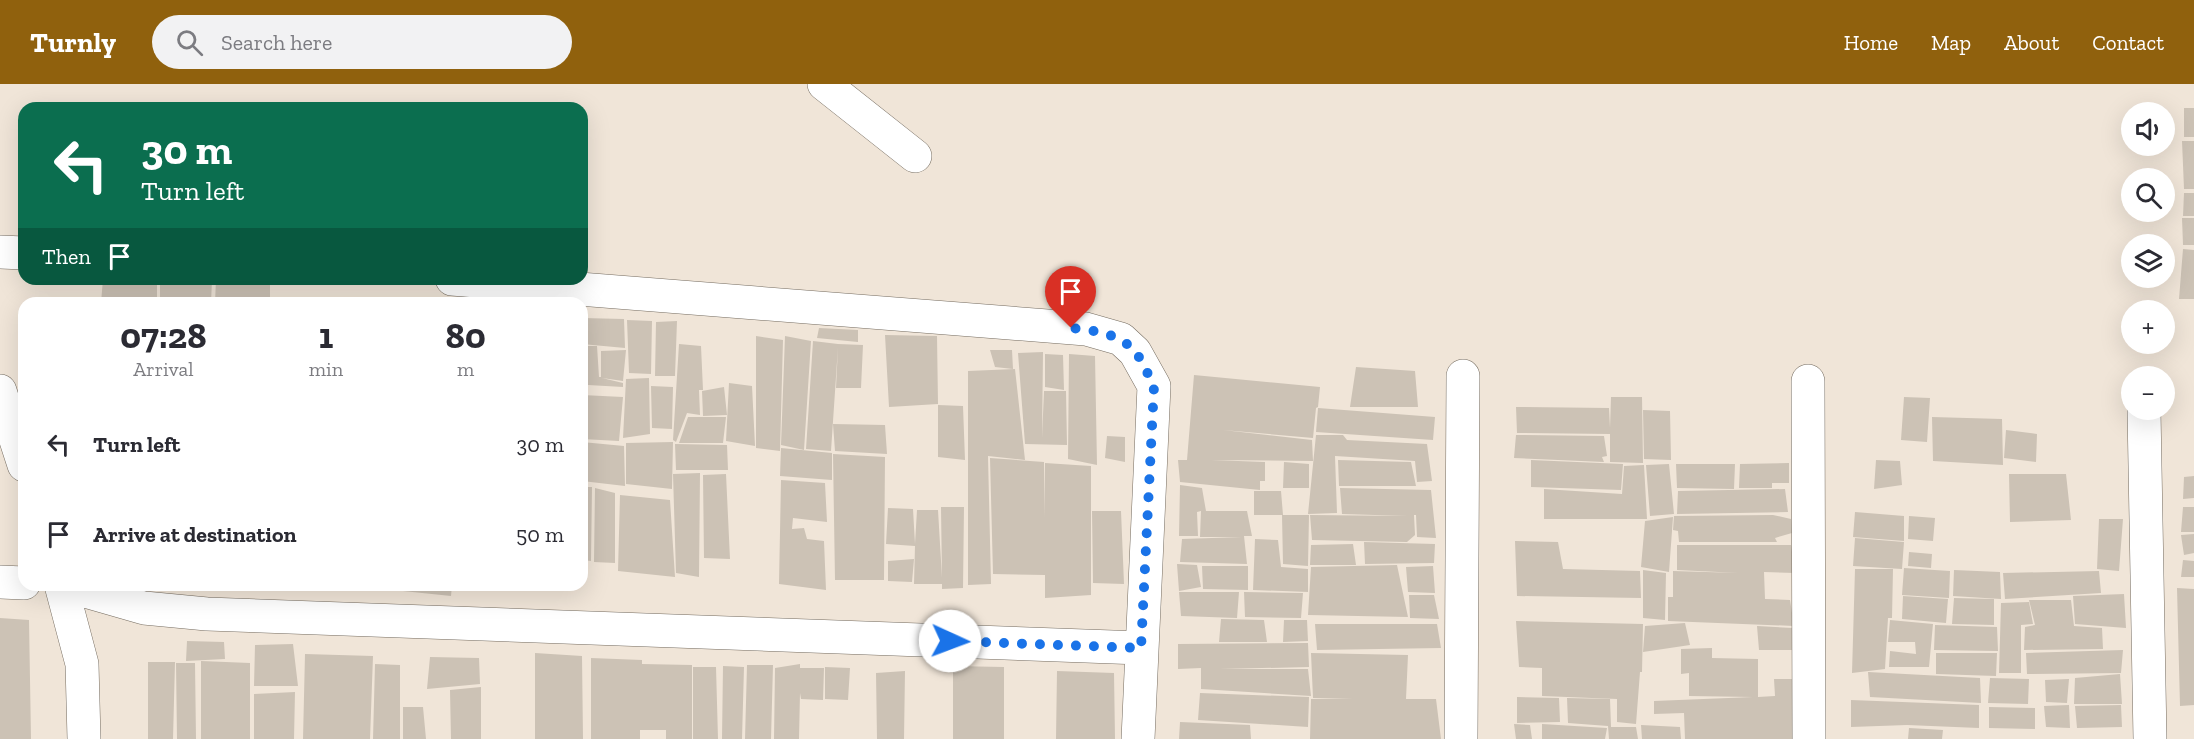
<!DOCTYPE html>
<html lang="en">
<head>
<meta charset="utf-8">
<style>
	:root { --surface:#fff; --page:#f2f2f3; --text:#2b2b33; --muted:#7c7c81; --accent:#90610d }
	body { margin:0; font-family:"Zilla Slab",serif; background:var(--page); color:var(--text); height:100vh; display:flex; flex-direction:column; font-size:22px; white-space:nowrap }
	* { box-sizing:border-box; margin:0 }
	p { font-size:20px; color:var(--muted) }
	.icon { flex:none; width:33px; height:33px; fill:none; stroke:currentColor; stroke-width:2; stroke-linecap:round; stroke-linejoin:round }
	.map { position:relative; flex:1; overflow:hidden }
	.drawer { position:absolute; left:18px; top:213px; width:570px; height:294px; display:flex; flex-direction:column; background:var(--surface); border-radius:18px; box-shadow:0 6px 24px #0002 }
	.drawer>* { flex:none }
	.top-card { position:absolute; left:18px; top:18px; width:570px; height:183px; border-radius:18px; box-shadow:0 6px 24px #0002; background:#0b6e4f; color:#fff; overflow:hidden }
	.controls { position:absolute; left:2121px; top:18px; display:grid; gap:12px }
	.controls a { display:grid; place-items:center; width:54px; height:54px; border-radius:50%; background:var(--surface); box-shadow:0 6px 24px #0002; font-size:30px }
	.pin { position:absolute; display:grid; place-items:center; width:51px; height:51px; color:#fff; margin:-62px -26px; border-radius:50% 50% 50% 0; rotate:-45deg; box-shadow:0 0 6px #0007 }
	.pin .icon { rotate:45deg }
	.me { position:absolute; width:66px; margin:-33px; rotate:92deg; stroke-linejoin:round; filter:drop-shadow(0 0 4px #0008) }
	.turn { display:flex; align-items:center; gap:21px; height:126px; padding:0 24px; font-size:27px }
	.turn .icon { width:78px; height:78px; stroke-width:2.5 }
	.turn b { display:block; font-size:42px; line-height:51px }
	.then { display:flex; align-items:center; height:57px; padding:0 24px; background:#0003; gap:12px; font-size:22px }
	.eta { display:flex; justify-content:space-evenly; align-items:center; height:102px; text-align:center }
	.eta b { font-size:36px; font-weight:800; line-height:42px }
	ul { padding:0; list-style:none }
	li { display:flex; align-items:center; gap:18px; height:90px; padding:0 24px }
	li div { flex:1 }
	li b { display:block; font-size:22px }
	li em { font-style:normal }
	header { display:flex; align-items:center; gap:36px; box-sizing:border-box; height:84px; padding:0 30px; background:var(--accent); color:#fff }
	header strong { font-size:28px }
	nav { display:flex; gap:33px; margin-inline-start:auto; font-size:21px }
	.search { width:420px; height:54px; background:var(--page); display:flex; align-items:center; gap:15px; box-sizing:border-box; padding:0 21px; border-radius:33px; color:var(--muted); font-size:22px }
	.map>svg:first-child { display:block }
</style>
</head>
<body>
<header>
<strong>Turnly</strong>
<div class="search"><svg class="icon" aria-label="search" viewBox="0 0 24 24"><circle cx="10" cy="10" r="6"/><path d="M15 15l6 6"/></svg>Search here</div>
<nav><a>Home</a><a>Map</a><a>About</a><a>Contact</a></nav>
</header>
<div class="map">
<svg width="2194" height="655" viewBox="0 0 2194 655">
	<rect width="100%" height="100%" fill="#f0e5d8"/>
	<path fill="#ccc2b5" d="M2184,24H2194V53H2184Z
		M2182,57H2194V105H2184Z
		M2184,109H2194V132H2183Z
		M2182,134H2194V161H2183Z
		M2183,165L2194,166V215H2179Z
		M103,195H157V219H101Z
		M160,195L212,196L211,219H160Z
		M216,195H270V219H215Z
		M272,213L300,218V219H272Z
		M468,213H518V219H468Z
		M582,234L624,235L625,264L582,260Z
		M627,236L652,237L651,290L629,289Z
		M677,237L675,292H655L656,238Z
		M819,244L858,246V258L817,254Z
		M885,251L937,252L938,320L889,323Z
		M756,252L783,256L780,367L756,364Z
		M785,252L811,257L804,366L781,361Z
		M813,257L838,260L863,261L861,304H836L838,263L831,367L806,365Z
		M679,260L701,262L703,306H699L700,331L687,329L676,358L673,356Z
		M582,262H597L599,293H601V267L626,266L623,297L602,294L623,299V303L588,301L585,288H582Z
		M990,266H1012L1013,285L995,283Z
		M1043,268L1042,354L1044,307H1066L1067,361L1025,360L1018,269Z
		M1045,270L1063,271L1064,306L1045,303Z
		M1069,270L1095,272L1097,381L1068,375Z
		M1356,283L1415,287L1418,323H1350Z
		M1015,285L1025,376L988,372L991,500L968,501V287Z
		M1194,291L1320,303L1318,323L1316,324L1313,354L1223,346L1312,356L1313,377L1211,376L1265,378V397H1260V406L1180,398L1178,376H1187Z
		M649,294L650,350L623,354L626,295Z
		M729,299L752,302L755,362L726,357Z
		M651,302L673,303L672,345L652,344Z
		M724,303L727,331L703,332L702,307Z
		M582,311L623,313L619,357L582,355Z
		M1611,313H1642L1643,379L1610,378V350L1517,349L1516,323L1609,324L1610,344Z
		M1904,313L1930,314L1927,358L1901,356Z
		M938,321L963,322L965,376L938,373Z
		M1318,324L1435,333L1433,356L1316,348Z
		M1643,326L1670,327L1671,376L1644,375Z
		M688,333H726L723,359H679Z
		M1932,333L2002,335L2003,381L1933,377Z
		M833,340L885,341L887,370L835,367Z
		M2006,346L2037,350L2036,378L2004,374Z
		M1316,351H1343L1347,356L1427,360L1432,397L1417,398L1415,377L1335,372L1337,429L1308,430Z
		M1516,351L1604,352L1607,372L1602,373L1604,378L1514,374Z
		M1107,352L1125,353V378L1105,374Z
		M582,358L624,362L625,402L582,397Z
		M673,358L672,405L626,400V359Z
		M675,360L727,361L728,386H676Z
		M781,364L832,369V396L780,392Z
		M833,370L885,373L884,496H835Z
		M990,374L1044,378V434L1045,379L1091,382V511L1045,514V491L993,490Z
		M1338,376L1411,378L1416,402H1339Z
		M1531,376L1623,380L1621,406L1531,403Z
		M1876,376L1900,377L1902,401L1874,405Z
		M1284,378L1309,380V404H1283Z
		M1789,379V399H1772V404H1739L1740,380Z
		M1669,380L1674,430L1650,432L1646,381Z
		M1676,380H1735L1734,405L1677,404Z
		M1644,381L1647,435H1544V405L1622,410L1624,382Z
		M700,389L699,493L676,489L673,390Z
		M726,390L730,475L704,474L703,391Z
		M2009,390H2066L2071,436L2010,438Z
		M2194,392V414L2183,415L2184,393Z
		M781,396L825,399L827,438L793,434L792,445L804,444L807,455L824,457L826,506L779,500Z
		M1180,401L1202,404L1206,427H1247L1252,452H1244L1247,480L1180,478L1182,455L1242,453H1200L1201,427L1197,428L1198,452H1179Z
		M582,403H592L591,477L582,476Z
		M595,404L615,409V479L594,478Z
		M1340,404L1431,406L1436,454L1417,453L1416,431H1414L1415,451L1407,458L1312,456L1310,431L1408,432L1342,430Z
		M1785,405L1788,428L1677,430L1678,407Z
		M1254,407H1281L1283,431H1254Z
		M620,411L670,416L675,493L618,487Z
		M941,423H964L963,504L942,505V500H914L915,462L886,460L888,424L913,425L915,460L917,426H938L942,494Z
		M2183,423H2194V448H2181Z
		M1092,427H1121L1124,500L1093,499Z
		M1855,428L1904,432V457L1853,453Z
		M1282,431H1309L1308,482L1283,480Z
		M1773,431L1791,435L1792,449L1775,454L1777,458H1679L1678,447L1673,446L1674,432Z
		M1909,432L1935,434L1933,457L1908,455Z
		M1673,433L1669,488L1641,483L1645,437Z
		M2099,435H2123L2119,487L2097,485Z
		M2194,450V469L2184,471L2181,451Z
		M1855,454L1904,458L1902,485L1853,482Z
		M1255,455L1278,456L1281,483L1308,485V508L1253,506Z
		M1515,457L1558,458L1563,485L1640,487L1641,514L1517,512Z
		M1364,458L1435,460L1434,479L1365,480Z
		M1353,460L1356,481H1310L1311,461Z
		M1677,461H1791L1795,489L1764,488L1765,515L1790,516L1794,542L1668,537V513H1673V487L1739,489L1677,486Z
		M1909,468L1932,470L1931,484L1908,482Z
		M914,475L912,498L888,497V477Z
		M2183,476L2194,477V493H2181Z
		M1177,480L1197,481L1201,503L1179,507Z
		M1397,481L1408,533L1308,531L1311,483Z
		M1202,482H1248V506L1203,505Z
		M1433,482L1435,509L1408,508L1406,483Z
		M1904,484L1950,487L1949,514L1902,511Z
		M1855,485H1893L1892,534H1888L1885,585L1852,589Z
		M1643,486L1666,489L1665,536L1643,534Z
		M1954,486L2000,488L2001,515L1953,512Z
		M2099,487L2101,509L2005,515L2003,489Z
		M404,501H452L451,512L403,507Z
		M2177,504L2194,505V621L2180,622Z
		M1179,508H1239L1237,534L1181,532Z
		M1244,508L1303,509L1301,534L1245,533Z
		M2124,510L2126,544L2075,540L2073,512Z
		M1409,511H1434L1439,535L1410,534Z
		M1903,512L1948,515L1946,539L1902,535Z
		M1954,514L1994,515V541L1952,540Z
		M2029,516H2071L2074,542L2102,544L2103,565L2024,566L2025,543L2035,541Z
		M2029,518L2033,540L2021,541V589H1999L2001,519Z
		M0,534L29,536L31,655H0Z
		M1221,535L1264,536L1267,558H1219Z
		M1284,536H1307L1308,557L1283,558Z
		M1890,536L1933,540L1929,583H1889L1890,567L1916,570L1915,558H1888Z
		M1516,537L1643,540L1642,588H1640L1636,640L1617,638V615L1542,612V584L1519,583Z
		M1685,539L1690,561L1643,568L1645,542Z
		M1315,540H1437L1441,564L1317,566Z
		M1935,541L1997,543L1998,567L1934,566Z
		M1757,542L1793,544L1794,566H1759Z
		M187,557L224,558L225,575L186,577Z
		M1308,559L1309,583L1220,585H1308L1311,612L1201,605V584L1178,585V560Z
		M293,560L298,602H254L255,561Z
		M1712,564V574L1758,575V613L1775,612L1774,595H1798L1800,655H1685L1684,629L1654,630V617L1753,613L1689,612V589L1681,590V565Z
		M2123,566L2121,589L2027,590L2026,569Z
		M535,569L582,572L583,655H535Z
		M1311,569L1408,571L1406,615H1436L1441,655H1310L1311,615H1353L1313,614Z
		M1936,569H1997L1996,592L1936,590Z
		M305,570L373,572L370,655H303Z
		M430,573L479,574L480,600L427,605Z
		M591,574L642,576V580L692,581V655H666V646H640V655H591Z
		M201,577L250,579V655H201Z
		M148,578H175L173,655H148Z
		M176,579H195L196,655H177Z
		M375,580L400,581V655H373Z
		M800,580V584H824L823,616L801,615L800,609L799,655H774L775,584Z
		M747,581H773L771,655H745Z
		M723,582L744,583L742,655H722Z
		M953,582L1004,583V655H953Z
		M693,583H716L718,655H693Z
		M825,583L850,584L848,616L825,615Z
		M905,587L904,655H877L876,589Z
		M1057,587L1114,589L1115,655H1056Z
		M1868,588L1980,594L1981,619L1870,613Z
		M2120,590L2122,620H2074L2075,594Z
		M1990,594L2029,595L2028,620L1988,619Z
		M2069,595L2067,619L2046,618L2045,596Z
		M481,603V655H451L450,606Z
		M295,608L294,655H254V610Z
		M1200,609L1309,613L1308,643L1198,636Z
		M1517,613L1559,614L1560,638L1517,639Z
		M1567,614L1610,615L1611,643H1636L1638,655H1609L1608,642L1568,639Z
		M1851,616L1979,621V644L1907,641L1851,643Z
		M2069,621L2070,644L2046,643L2044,622Z
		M2121,621L2122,643L2077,644L2075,622Z
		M403,623H423L426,655H403Z
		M1989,623L2035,624V645L1989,644Z
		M1180,638L1250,641L1251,655H1179Z
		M1514,640L1530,641L1532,655H1516Z
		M1542,640L1607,644L1605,655H1542Z
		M1641,641L1680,643L1681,655H1642Z
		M1909,644L1943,646L1942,655H1908Z"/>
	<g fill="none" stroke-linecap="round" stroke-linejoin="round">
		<defs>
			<path id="minor" d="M824,0L915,72
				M0,168L24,169
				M452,195L1086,245L1121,255L1135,268L1154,302L1138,655
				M1808,297L1809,655
				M0,307L24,381
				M2144,327L2150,655
				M0,498L24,499
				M61,501L82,580L84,655
				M64,501L144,524L207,530L1141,564
				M1461,655L1463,292"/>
		</defs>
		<use href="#minor" stroke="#756c60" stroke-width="34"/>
		<use href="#minor" stroke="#fff" stroke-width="33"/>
	</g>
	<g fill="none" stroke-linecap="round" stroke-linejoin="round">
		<path stroke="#1a73e8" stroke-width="10" stroke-dasharray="0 18" d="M950,557L1141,564L1154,302C1148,291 1143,278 1136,269C1122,250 1093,246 1071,244"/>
	</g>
</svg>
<div class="controls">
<a><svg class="icon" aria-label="sound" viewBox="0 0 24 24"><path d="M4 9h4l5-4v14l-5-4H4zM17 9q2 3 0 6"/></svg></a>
<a><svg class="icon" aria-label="search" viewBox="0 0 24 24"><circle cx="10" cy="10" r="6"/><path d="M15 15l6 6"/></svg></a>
<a><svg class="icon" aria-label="layers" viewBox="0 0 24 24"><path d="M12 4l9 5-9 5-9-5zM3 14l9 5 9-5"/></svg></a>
<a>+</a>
<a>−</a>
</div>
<div class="pin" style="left:1071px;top:244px;background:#d93025"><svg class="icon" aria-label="arrive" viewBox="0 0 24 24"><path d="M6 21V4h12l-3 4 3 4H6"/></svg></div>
<svg class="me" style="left:950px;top:557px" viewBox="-20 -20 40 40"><circle r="19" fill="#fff"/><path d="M0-13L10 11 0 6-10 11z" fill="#1a73e8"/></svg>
<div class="top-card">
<div class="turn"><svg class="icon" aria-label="left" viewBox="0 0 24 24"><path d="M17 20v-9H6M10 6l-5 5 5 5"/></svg><div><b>30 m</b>Turn left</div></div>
<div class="then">Then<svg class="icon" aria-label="arrive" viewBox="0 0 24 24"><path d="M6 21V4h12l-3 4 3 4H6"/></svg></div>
</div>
<section class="drawer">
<div class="eta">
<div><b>07:28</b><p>Arrival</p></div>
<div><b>1</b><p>min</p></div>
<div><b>80</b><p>m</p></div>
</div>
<ul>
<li><svg class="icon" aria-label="left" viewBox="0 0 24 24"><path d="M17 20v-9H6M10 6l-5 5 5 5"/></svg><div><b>Turn left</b></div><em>30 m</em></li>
<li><svg class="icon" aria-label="arrive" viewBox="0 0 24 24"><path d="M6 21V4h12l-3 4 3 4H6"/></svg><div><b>Arrive at destination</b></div><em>50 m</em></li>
</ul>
</section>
</div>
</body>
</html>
